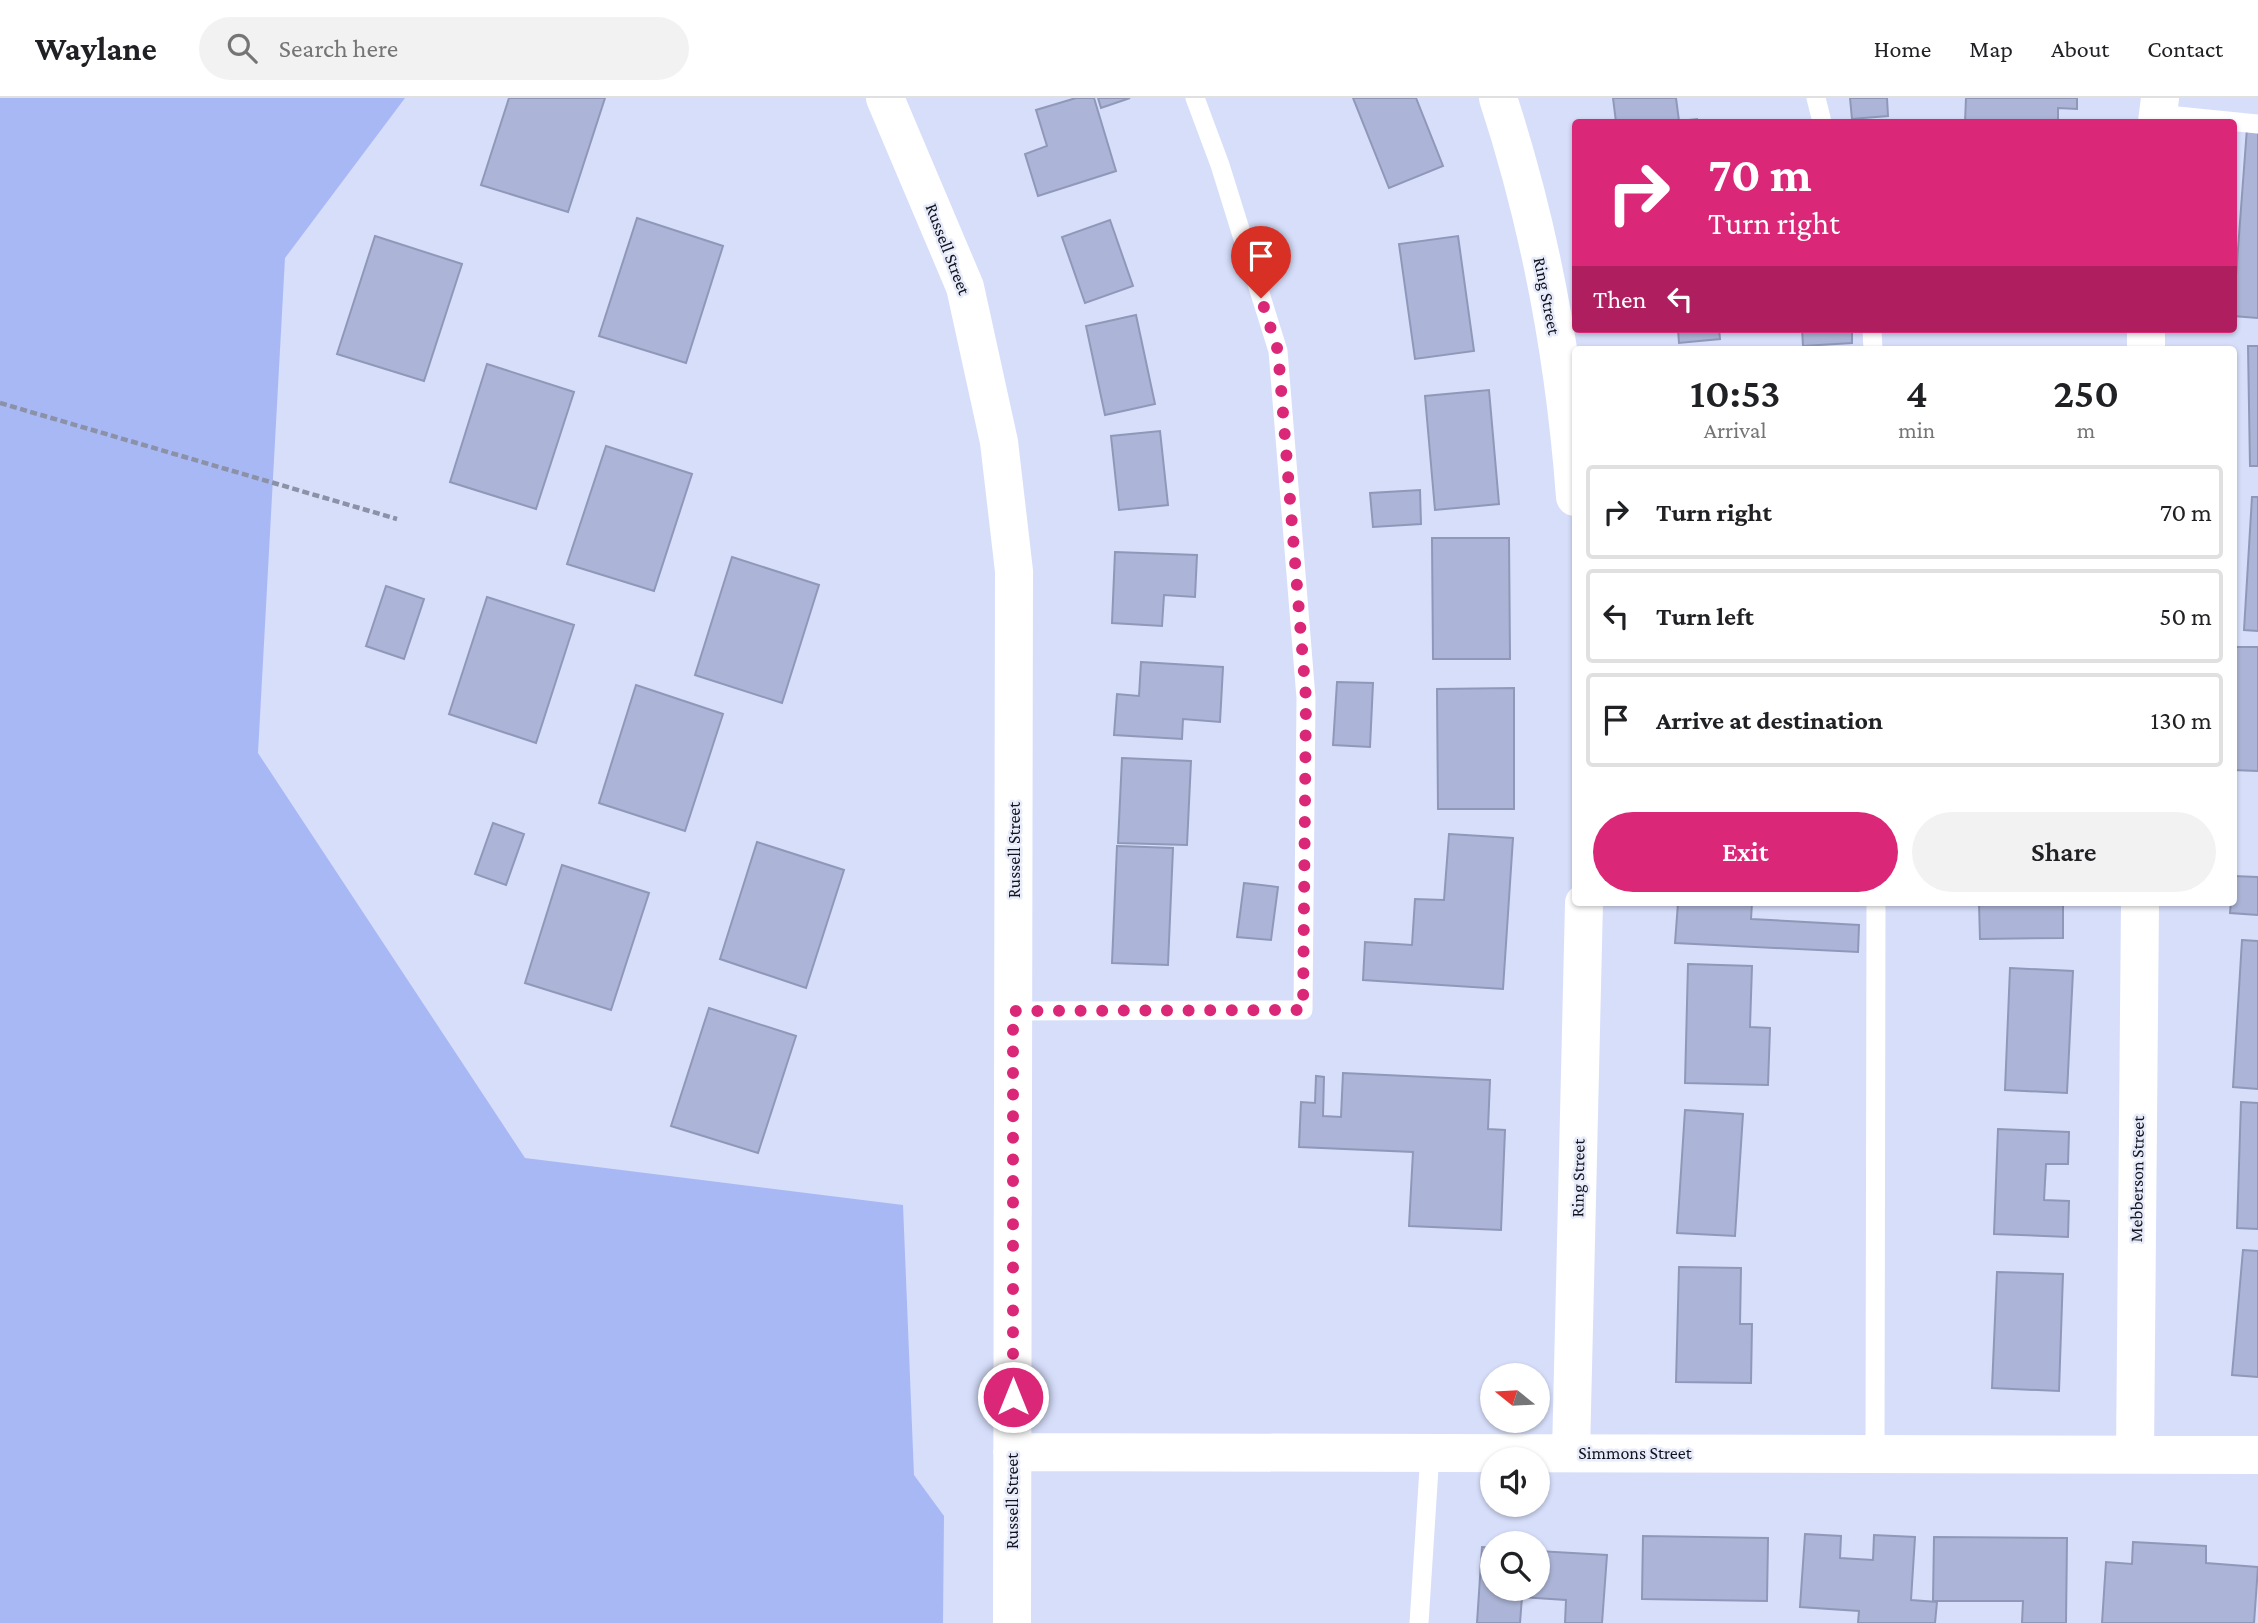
<!DOCTYPE html>
<html lang="en">
<head>
<meta charset="utf-8">
<style>
	:root { --surface:#fff; --page:#f2f2f2; --text:#202124; --muted:#757577; --line:#e0e0e0; --accent:#db2777 }
	body { margin:0; font-family:"Crimson Pro",serif; background:var(--page); color:var(--text); height:100vh; display:flex; flex-direction:column; font-size:26px; white-space:nowrap }
	* { box-sizing:border-box; margin:0 }
	p { font-size:23px; color:var(--muted) }
	.icon { flex:none; width:38px; height:38px; fill:none; stroke:currentColor; stroke-width:2; stroke-linecap:round; stroke-linejoin:round }
	.map { position:relative; flex:1; overflow:hidden }
	.sheet { position:absolute; left:1572px; top:248px; width:665px; height:560px; display:flex; flex-direction:column; background:var(--surface); border-radius:7px; box-shadow:0 2px 5px #0004 }
	.sheet>* { flex:none }
	.top-card { position:absolute; left:1572px; top:21px; width:665px; height:214px; border-radius:7px; box-shadow:0 2px 5px #0004; background:#db2777; color:#fff; overflow:hidden }
	.needle { width:46px; rotate:288deg }
	.tools { position:absolute; left:1480px; top:1265px; display:grid; gap:14px }
	.tools a { display:grid; place-items:center; width:70px; height:70px; border-radius:50%; background:var(--surface); box-shadow:0 2px 5px #0004; font-size:35px }
	.pin { position:absolute; display:grid; place-items:center; width:60px; height:60px; color:#fff; margin:-72px -30px; border-radius:50% 50% 50% 0; rotate:-45deg; box-shadow:0 0 7px #0007 }
	.pin .icon { rotate:45deg }
	.me { position:absolute; width:77px; margin:-38px; rotate:0deg; stroke-linejoin:round; filter:drop-shadow(0 0 5px #0008) }
	.turn { display:flex; align-items:center; gap:24px; height:147px; padding:0 21px; font-size:32px }
	.turn .icon { width:91px; height:91px; stroke-width:2.5 }
	.turn b { display:block; font-size:49px; line-height:60px }
	.then { display:flex; align-items:center; height:66px; padding:0 21px; background:#0003; gap:14px; font-size:26px }
	.eta { display:flex; justify-content:space-evenly; align-items:center; height:119px; text-align:center }
	.eta b { font-size:42px; font-weight:600; line-height:49px }
	.action { display:flex; gap:14px; margin-top:auto; padding:14px 21px }
	.action a { flex:1; height:80px; border-radius:42px; background:var(--accent); color:#fff; font-size:28px; font-weight:600; line-height:80px; text-align:center }
	.action a+a { background:var(--page); color:var(--text) }
	ul { padding:0; list-style:none }
	li { display:flex; align-items:center; gap:21px; height:94px; margin:0 14px 10px; padding:0 7px; border:4px solid var(--line); border-radius:7px }
	li div { flex:1 }
	li b { display:block; font-size:26px }
	li em { font-style:normal }
	header { display:flex; align-items:center; gap:42px; box-sizing:border-box; height:98px; padding:0 35px; background:var(--surface); border-bottom:2px solid var(--line) }
	header strong { font-size:33px }
	nav { display:flex; gap:38px; margin-inline-start:auto; font-size:24px }
	.search { width:490px; height:63px; background:var(--page); display:flex; align-items:center; gap:18px; box-sizing:border-box; padding:0 24px; border-radius:38px; color:var(--muted); font-size:26px }
	.map>svg:first-child { display:block }
</style>
</head>
<body>
<header>
<strong>Waylane</strong>
<div class="search"><svg class="icon" aria-label="search" viewBox="0 0 24 24"><circle cx="10" cy="10" r="6"/><path d="M15 15l6 6"/></svg>Search here</div>
<nav><a>Home</a><a>Map</a><a>About</a><a>Contact</a></nav>
</header>
<div class="map">
<svg width="2258" height="1525" viewBox="0 0 2258 1525">
	<rect width="100%" height="100%" fill="#d6defa"/>
	<path fill="#a8b8f5" d="M0,0H405L285,160L258,655L525,1060L903,1107L914,1377L944,1418L943,1525H0Z"/>
	<path fill="#acb5d7" stroke="#9098b9" stroke-width="2" d="M509,0H605L568,114L481,87Z
		M1076,0H1094L1116,73L1038,98L1025,56L1047,48L1036,12Z
		M1098,0H1130L1101,10Z
		M1353,0H1416L1443,68L1389,90Z
		M1613,0H1676L1679,23L1697,21V24H1616Z
		M1850,0H1887L1888,18L1852,21Z
		M1966,0H2077V11L2058,10V24H1965Z
		M2247,30L2258,31V220L2233,218Z
		M637,120L723,148L686,265L599,238Z
		M1110,122L1133,188L1085,205L1062,139Z
		M375,138L462,166L424,283L337,256Z
		M1458,138L1474,253L1415,261L1399,146Z
		M1136,217L1155,306L1105,317L1086,228Z
		M1678,231H1719L1720,241L1679,245Z
		M1802,231H1852V245L1803,248Z
		M2248,248H2258V368H2250Z
		M487,266L574,294L536,411L450,384Z
		M1489,292L1499,406L1435,412L1425,298Z
		M1160,333L1168,407L1119,412L1111,338Z
		M606,348L692,376L654,493L567,466Z
		M1420,392L1421,426L1373,429L1370,395Z
		M2252,399H2258V533L2244,532Z
		M1432,440H1509L1510,561H1433Z
		M1115,454L1197,457L1195,499L1164,497L1162,528L1112,525Z
		M732,459L819,487L782,605L695,577Z
		M386,488L424,501L404,561L366,548Z
		M487,499L574,527L536,645L449,616Z
		M2236,549H2258V673L2233,672Z
		M1141,564L1223,569L1220,624L1183,621L1182,641L1114,637L1117,596L1139,598Z
		M1337,584L1373,585L1370,649L1333,647Z
		M636,587L723,616L685,733L599,705Z
		M1514,590V711H1438L1437,591Z
		M1122,660L1191,663L1187,747L1118,745Z
		M493,725L524,736L506,787L475,776Z
		M1449,736L1513,740L1503,891L1363,882L1365,844L1412,847L1415,801L1444,802Z
		M757,744L844,772L806,890L720,861Z
		M1117,748L1173,750L1168,867L1112,865Z
		M562,767L649,795L611,912L525,885Z
		M2233,778L2258,779V817L2230,815Z
		M1244,785L1278,789L1271,842L1237,839Z
		M1678,805H1752L1751,821L1859,827L1858,854L1675,845Z
		M1979,805H2063V840L1980,841Z
		M2242,842L2258,843V991L2233,989Z
		M1688,866L1752,868L1750,929L1770,930L1768,987L1685,985Z
		M2010,870L2073,873L2067,995L2005,992Z
		M709,910L796,938L758,1055L671,1028Z
		M1343,975L1490,982L1488,1031L1505,1032L1501,1132L1409,1128L1413,1054L1299,1049L1301,1004L1315,1005L1316,978L1324,979L1323,1018L1341,1019Z
		M2241,1004L2258,1005V1131L2237,1130Z
		M1685,1012L1743,1016L1735,1138L1677,1135Z
		M1998,1031L2069,1034L2068,1066H2046L2044,1102L2069,1103L2068,1139L1994,1136Z
		M2243,1152L2258,1153V1279L2232,1277Z
		M1679,1169L1741,1170L1740,1226H1752L1751,1285L1676,1284Z
		M1997,1174L2063,1176L2059,1293L1992,1290Z
		M1805,1436L1841,1438L1840,1460L1873,1462L1874,1437L1915,1439L1911,1502L1937,1504L1935,1525H1858L1859,1513L1800,1509Z
		M1643,1438L1768,1440L1767,1503L1642,1501Z
		M1934,1439L2067,1440L2066,1525H2022L2023,1503H1933Z
		M2133,1444L2206,1448V1465L2258,1469L2254,1525H2102L2106,1464L2132,1466Z
		M1482,1449L1493,1450V1491H1538V1453L1607,1457L1602,1525H1565L1566,1502L1522,1499L1520,1525H1477Z"/>
	<g fill="none" stroke-linecap="round" stroke-linejoin="round">
		<path stroke="#8b91a7" stroke-width="4.5" stroke-dasharray="7 3.5" stroke-linecap="butt" d="M0,305L397,421"/>
		<path stroke="#fff" stroke-width="19" d="M1816,0L1822,24
			M2158,16L2258,26
			M1872,231L1873,252
			M1013,913L1303,912L1306,600L1278,253L1220,67L1195,0
			M1875,1356L1876,805
			M1419,1525L1430,1355"/>
		<path stroke="#fff" stroke-width="38" d="M885,0L965,189L999,344L1014,473L1012,1525
			M1498,0C1540,128 1565,265 1575,399
			M2157,24L2160,0
			M2146,252V231
			M1012,1354L2258,1357
			M1571,1355L1584,805
			M2135,1356L2140,805"/>
	</g>
	<g fill="none" stroke-linecap="round" stroke-linejoin="round">
		<path stroke="#db2777" stroke-width="12" stroke-dasharray="0 21.6" d="M1013,1299V913L1303,912L1306,600L1278,253L1261,200"/>
	</g>
	<g text-anchor="middle" dominant-baseline="central" stroke-width="5" stroke-linejoin="round" paint-order="stroke">
		<g font-size="18" fill="#111420" stroke="#e8ecfa">
			<text transform="translate(948 151) rotate(69)">Russell Street</text>
			<text transform="translate(1547 198) rotate(79)">Ring Street</text>
			<text transform="translate(1014 752) rotate(-90)">Russell Street</text>
			<text transform="translate(1578 1080) rotate(-89)">Ring Street</text>
			<text transform="translate(2137 1081) rotate(-89)">Mebberson Street</text>
			<text x="1635" y="1355">Simmons Street</text>
			<text transform="translate(1012 1403) rotate(-90)">Russell Street</text>
		</g>
	</g>
</svg>
<div class="tools">
<a><svg class="needle" viewBox="-14 -14 28 28"><path d="M0-13l5 13h-10z" fill="#e53935"/><path d="M0 13l5-13h-10z" fill="#757577"/></svg></a>
<a><svg class="icon" aria-label="sound" viewBox="0 0 24 24"><path d="M4 9h4l5-4v14l-5-4H4zM17 9q2 3 0 6"/></svg></a>
<a><svg class="icon" aria-label="search" viewBox="0 0 24 24"><circle cx="10" cy="10" r="6"/><path d="M15 15l6 6"/></svg></a>
</div>
<div class="pin" style="left:1261px;top:200px;background:#d93025"><svg class="icon" aria-label="arrive" viewBox="0 0 24 24"><path d="M6 21V4h12l-3 4 3 4H6"/></svg></div>
<svg class="me" style="left:1013px;top:1299px" viewBox="-20 -20 40 40"><circle r="17" fill="#db2777" stroke="#fff" stroke-width="3"/><path d="M0-11L8 9 0 5-8 9z" fill="#fff"/></svg>
<div class="top-card">
<div class="turn"><svg class="icon" aria-label="right" viewBox="0 0 24 24"><path d="M7 20v-9h11M14 6l5 5-5 5"/></svg><div><b>70 m</b>Turn right</div></div>
<div class="then">Then<svg class="icon" aria-label="left" viewBox="0 0 24 24"><path d="M17 20v-9H6M10 6l-5 5 5 5"/></svg></div>
</div>
<section class="sheet">
<div class="eta">
<div><b>10:53</b><p>Arrival</p></div>
<div><b>4</b><p>min</p></div>
<div><b>250</b><p>m</p></div>
</div>
<ul>
<li><svg class="icon" aria-label="right" viewBox="0 0 24 24"><path d="M7 20v-9h11M14 6l5 5-5 5"/></svg><div><b>Turn right</b></div><em>70 m</em></li>
<li><svg class="icon" aria-label="left" viewBox="0 0 24 24"><path d="M17 20v-9H6M10 6l-5 5 5 5"/></svg><div><b>Turn left</b></div><em>50 m</em></li>
<li><svg class="icon" aria-label="arrive" viewBox="0 0 24 24"><path d="M6 21V4h12l-3 4 3 4H6"/></svg><div><b>Arrive at destination</b></div><em>130 m</em></li>
</ul>
<div class="action"><a>Exit</a><a>Share</a></div>
</section>
</div>
</body>
</html>
